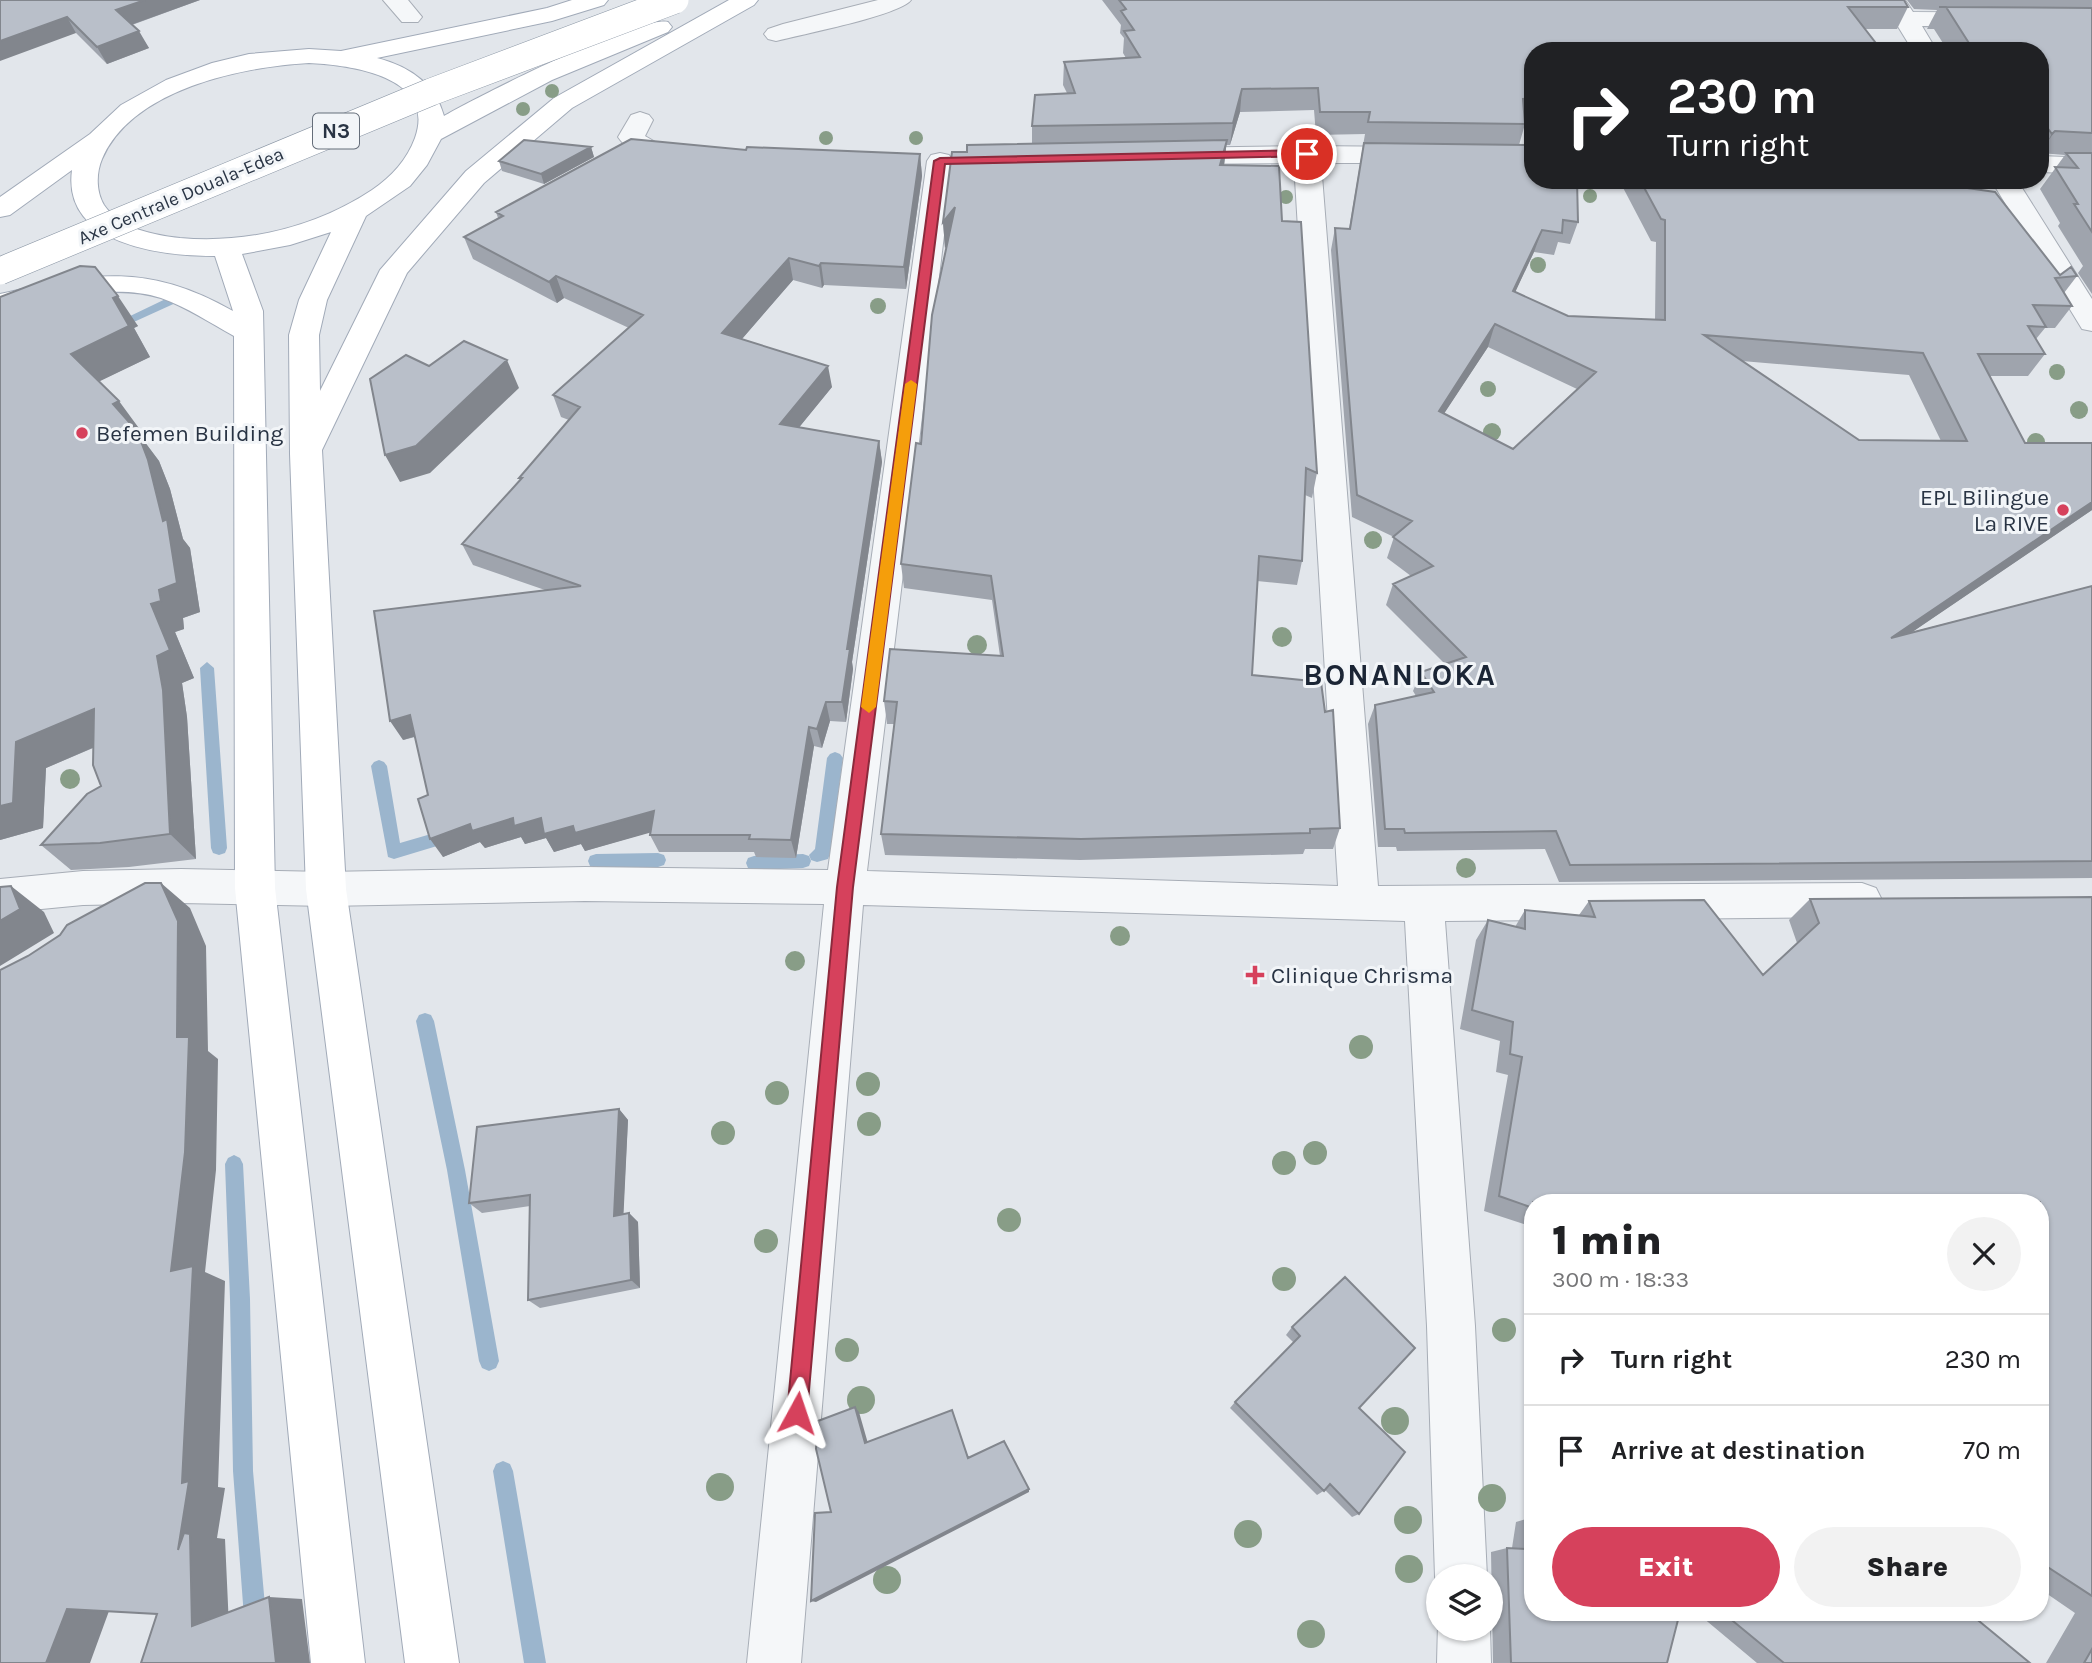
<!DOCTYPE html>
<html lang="en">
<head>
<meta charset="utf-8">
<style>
	:root { --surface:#fff; --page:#f2f2f2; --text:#202124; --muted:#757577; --line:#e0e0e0; --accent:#d6415c }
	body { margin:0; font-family:Karla,sans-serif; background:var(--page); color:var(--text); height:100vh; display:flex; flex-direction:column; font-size:26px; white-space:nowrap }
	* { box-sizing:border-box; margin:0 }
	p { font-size:23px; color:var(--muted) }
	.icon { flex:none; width:38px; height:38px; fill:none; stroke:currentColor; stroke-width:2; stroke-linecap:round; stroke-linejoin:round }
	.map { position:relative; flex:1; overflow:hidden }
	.sheet { position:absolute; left:1524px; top:1194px; width:525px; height:427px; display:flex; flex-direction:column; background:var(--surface); border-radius:28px; box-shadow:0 2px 5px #0004 }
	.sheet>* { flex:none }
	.banner { position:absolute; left:1524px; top:42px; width:525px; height:147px; border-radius:28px; box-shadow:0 2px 5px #0004; background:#202124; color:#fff; overflow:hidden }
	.buttons { position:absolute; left:1426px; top:1564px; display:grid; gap:14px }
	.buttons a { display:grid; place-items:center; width:77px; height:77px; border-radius:50%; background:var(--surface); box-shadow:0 2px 5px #0004; font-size:35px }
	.pin { position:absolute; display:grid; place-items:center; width:60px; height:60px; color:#fff; margin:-30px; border:4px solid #fff; border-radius:50%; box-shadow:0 2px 7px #0007 }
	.me { position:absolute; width:77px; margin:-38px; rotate:5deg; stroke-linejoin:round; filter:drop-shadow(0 0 5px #0008) }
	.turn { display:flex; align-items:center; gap:24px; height:147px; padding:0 28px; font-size:32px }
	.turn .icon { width:91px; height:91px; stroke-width:2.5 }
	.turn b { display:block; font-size:49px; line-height:60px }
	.round { display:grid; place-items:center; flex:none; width:74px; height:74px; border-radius:37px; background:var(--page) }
	.summary { display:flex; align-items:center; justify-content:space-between; height:119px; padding:0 28px }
	h1 { font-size:42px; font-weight:800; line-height:52px }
	.action { display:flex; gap:14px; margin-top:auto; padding:14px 28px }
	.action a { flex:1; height:80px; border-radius:42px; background:var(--accent); color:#fff; font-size:28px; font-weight:800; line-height:80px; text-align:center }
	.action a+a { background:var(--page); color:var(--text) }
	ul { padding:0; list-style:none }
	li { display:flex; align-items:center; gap:21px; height:91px; padding:0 28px; border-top:2px solid var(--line) }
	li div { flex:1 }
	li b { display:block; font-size:26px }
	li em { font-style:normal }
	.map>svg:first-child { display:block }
</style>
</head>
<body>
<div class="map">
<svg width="2092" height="1663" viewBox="0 0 2092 1663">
	<rect width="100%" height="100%" fill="#e2e6eb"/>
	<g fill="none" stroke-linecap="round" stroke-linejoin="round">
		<path fill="#9bb5cd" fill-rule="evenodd" d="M176,294L182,298L180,301L136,321L132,322L126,318Z
			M207,662L214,668L227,848L225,853L219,855L213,853L211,848L200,668Z
			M835,752L840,754L843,758L830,854L828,859L817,862L811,860L809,855L815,849L827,758L830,754Z
			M379,760L384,762L387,766L400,843L431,834L437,836L439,841L437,846L394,859L388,857L371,766L374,762Z
			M658,853L664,855L666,860L664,865L658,867L596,868L590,866L588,861L590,856L596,854Z
			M803,854L809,856L811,861L809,866L803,868L754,870L748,868L746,863L748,858L754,856Z
			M425,1013L431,1015L434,1021L465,1170L499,1361L496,1368L489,1371L482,1368L479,1361L447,1170L416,1021L419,1015Z
			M234,1155L240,1158L243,1164L250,1299L253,1471L266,1617L263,1625L255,1628L247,1625L244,1617L233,1471L230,1299L225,1164L228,1158Z
			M503,1461L510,1464L513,1471L546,1663H524L493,1471L496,1464Z"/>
		<defs>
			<path id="minor" d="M383,0H408L422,17L418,22H402Z
				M878,0H911C901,15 799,35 776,41L768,39L764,34L768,29L783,24Z
				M1885,0H1905L1913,12L2092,13V27L1922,26L1937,51H1913L1883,2Z
				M640,112L649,115L653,120L645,136L657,143L690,146L694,152L690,158C666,164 633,159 618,137L631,115Z
				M1307,146L1415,147L1424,149L1428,155L1424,161L1415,163H1321L1378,886L1862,883L1876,888L1882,900L1876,912L1862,917L1445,921L1475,1326L1487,1577H1438V1586L1435,1577L1427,1326L1405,921L863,905L801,1663H747L824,904L585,901L326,906L181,903L83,905L0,913V879L83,871L181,869L326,872L585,867L828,870L927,161L931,155L940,153L949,155L953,161L867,871L1338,886L1294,163L1171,164L1162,162L1158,156L1162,150L1171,148Z
				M2040,156L2092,158V174L2040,172Z
				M1991,180H2017L2092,299V331L2082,329Z
				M1438,1624V1629H1490L1491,1663H1437Z"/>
			<path id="major" d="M572,0H608L604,5L552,21L377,58C408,66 435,83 444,116C476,97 640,15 668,22L672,27L668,32L552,80L441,139L427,165L410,186L366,216L327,300L319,335L320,391L380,270L466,171L554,98L729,0H758L754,5L572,108L484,183L407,273L322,450L346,889L459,1663H405L306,889L290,454L289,335L299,300L331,232L290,245L242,254L263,311L275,888L365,1663H311L235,888L234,336C210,323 187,307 161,298C110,282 50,301 0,312V294C93,273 146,262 233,311L215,256C162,256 62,245 72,170L10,215L0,217V197L90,134L121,105L166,80L212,63L249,54L309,49L341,51L547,8ZM309,63C350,65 437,76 415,138C407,160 391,177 372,190C316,227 247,244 180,238C154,235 120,229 104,205C96,192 96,173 102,159C132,89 241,67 309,63Z"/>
		</defs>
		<use href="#minor" stroke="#a7adb6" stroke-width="2"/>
		<use href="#major" stroke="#a1aab8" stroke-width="2"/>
		<use href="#minor" fill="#f5f7f9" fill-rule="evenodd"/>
		<use href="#major" fill="#fff" fill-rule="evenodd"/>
		<defs>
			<path id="highway-bridge" d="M0,271L431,92L675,0"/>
		</defs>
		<use href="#highway-bridge" stroke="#8894a3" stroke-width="28" stroke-linecap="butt"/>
		<use href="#highway-bridge" stroke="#fff" stroke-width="27"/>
	</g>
	<g fill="#889d87">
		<circle cx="552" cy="91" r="7"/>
		<circle cx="523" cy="109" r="7"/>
		<circle cx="826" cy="138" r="7"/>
		<circle cx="916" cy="138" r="7"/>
		<circle cx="1590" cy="196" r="7"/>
		<circle cx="1286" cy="197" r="7"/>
		<circle cx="1538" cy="265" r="8"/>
		<circle cx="878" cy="306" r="8"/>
		<circle cx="2057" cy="372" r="8"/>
		<circle cx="1488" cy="389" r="8"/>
		<circle cx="2079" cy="410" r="9"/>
		<circle cx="1492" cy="432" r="9"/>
		<circle cx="2036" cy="442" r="9"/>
		<circle cx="1373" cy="540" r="9"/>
		<circle cx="1282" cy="637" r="10"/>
		<circle cx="977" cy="645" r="10"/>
		<circle cx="70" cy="779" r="10"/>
		<circle cx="1466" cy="868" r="10"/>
		<circle cx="1120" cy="936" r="10"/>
		<circle cx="795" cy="961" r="10"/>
		<circle cx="1361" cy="1047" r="12"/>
		<circle cx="868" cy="1084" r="12"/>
		<circle cx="777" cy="1093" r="12"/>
		<circle cx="869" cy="1124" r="12"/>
		<circle cx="723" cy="1133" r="12"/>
		<circle cx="1315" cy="1153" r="12"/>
		<circle cx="1284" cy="1163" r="12"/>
		<circle cx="1009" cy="1220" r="12"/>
		<circle cx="766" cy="1241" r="12"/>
		<circle cx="1284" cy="1279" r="12"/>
		<circle cx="1504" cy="1330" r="12"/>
		<circle cx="847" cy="1350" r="12"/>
		<circle cx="861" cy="1400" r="14"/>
		<circle cx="1395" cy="1421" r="14"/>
		<circle cx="720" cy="1487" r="14"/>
		<circle cx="1492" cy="1498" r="14"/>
		<circle cx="1408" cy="1520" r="14"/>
		<circle cx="1248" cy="1534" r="14"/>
		<circle cx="1409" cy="1569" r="14"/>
		<circle cx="887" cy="1580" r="14"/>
		<circle cx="1311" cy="1634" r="14"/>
	</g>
	<path fill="#9fa4ad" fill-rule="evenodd" d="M0,0H200L132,25L149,48L107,64L76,33Z
		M1102,0H1904L1908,7L1897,29H1865L1533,51V120L1525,121V124L1519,145L1529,174L1578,222L1570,244L1558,242L1554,255L1534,252L1515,292L1568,316L1655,320L1656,242L1651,241L1619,180H1932V183L2060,275L2077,276L2064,293L2072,306L2055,328H2045L2036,339L2045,354L2028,376H1990L2025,443H2092V510L1912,632L2092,586V878L1559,882L1545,849L1397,851L1396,847H1378L1368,724L1375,705L1416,696L1413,691L1421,672L1445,664L1386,605L1393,584L1411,576L1387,558L1394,537L1352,517L1331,250L1335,228L1349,229L1365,134L1316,135L1314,110L1240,112L1230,145H1226L1224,165L1282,221L1317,473L1312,498L1305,495L1302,561L1297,585L1257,581L1252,675L1340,828L1333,849H1305L1303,854L1080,860L885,855L881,834L894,724H887L884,701L1000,656L992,600L904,588L901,564L921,444L947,246L945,248L943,222L967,152L1032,144V126L1067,93L1063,85L1064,62L1126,58L1123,53L1124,38L1120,33L1121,25ZM1488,347L1577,389L1513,449L1444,413ZM1742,361L1909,375L1941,441L1859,440Z
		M1907,0H2092V294L2078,273L2083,266L2058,226L2060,223L2040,189L2065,155L2040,153V51H1948L1934,29H1927L1937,10L1914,9Z
		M591,147L594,157L544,184L502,171L499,161Z
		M746,150L920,154L922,176L906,289L824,285L822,288L793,280L742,339L832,387L799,427L879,441L882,462L852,662L853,669L846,722L830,721L822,748L814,746L796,858L756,857L754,852H659L650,835V832L585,851L581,844L554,852L546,838L525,844L521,837L485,848L480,842L443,857L415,737L403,740L545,590L473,565L462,544L520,480L519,478L569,420L561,417L553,395L629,328L564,298L557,303L473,259L464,237L498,218L496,212Z
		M80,266L138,326L134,328L150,357L99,381L141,431L138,433L159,461L170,489L183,539L190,548L200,612L183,618L184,629L175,632L194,678L182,683L187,717L196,859L129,867L71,870L41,845L101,786L93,748L46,768L43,828L0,840Z
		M2092,897V1663H2046L2075,1613L2040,1589V1202H1533V1227L1484,1211L1508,1075L1496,1072L1500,1041L1460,1029L1476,940L1488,920L1515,927L1525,910L1579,915L1589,901L1763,975L1797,943L1789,920L1810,899Z
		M619,1109L628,1120L623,1214L629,1213L638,1222L640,1288L540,1308L528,1300L530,1206L482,1213L469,1203Z
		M1345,1277L1359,1408V1514L1352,1517L1325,1490L1317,1495L1230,1408L1235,1402L1294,1343L1286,1335L1292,1327Z
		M1533,1508V1612L1667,1663H1493L1491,1552L1507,1548H1512L1516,1522L1529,1518Z
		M1696,1612H1968L2030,1663H1757Z"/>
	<path fill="#82868d" d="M145,0H200L125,27L116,10Z
		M67,17L76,33L0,61V41Z
		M139,31L149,48L107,64L97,47Z
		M1242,89L1240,112L1230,145L1233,123Z
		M2055,131L2040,153L2052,134Z
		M1227,140L1224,166L1220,165Z
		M591,147L594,157L544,184L541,174Z
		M920,154L922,176L906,289L904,267Z
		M955,207L957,233L945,248L943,222Z
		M1542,230L1534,252L1505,314L1513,291Z
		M789,258L793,280L728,355L722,333Z
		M821,263L824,285L822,288L819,266Z
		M556,276L564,298L557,303L549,282Z
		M118,296L138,326L134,328L150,357L94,384L71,354L113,298Z
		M1495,324L1488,347L1432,432L1439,411Z
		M507,360L519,388L430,473L400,482L385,455Z
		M828,366L832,387L784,446L780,424Z
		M119,401L141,431L138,433L159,461L170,489L183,539L190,548L200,612L183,618L184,629L175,632L194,678L182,683L187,717L196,859L170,834L157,656L151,604L159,590L163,521L113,404Z
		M879,441L882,462L852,662L853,669L846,722L842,702L847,649Z
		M2092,502V510L1874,658L1891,638Z
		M826,702L830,721L822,748L817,729Z
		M94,709L120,736L46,768L43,828L0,840V806L16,742Z
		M410,715L423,734L403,740L390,721Z
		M809,727L814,746L796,858L791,840Z
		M654,811L663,829L585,851L581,844L554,852L546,838L525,844L521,837L485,848L480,842L443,857L430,839L470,824L513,818H541L573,826Z
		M161,883L190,908L206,946L208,1051L218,1059L216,1170L205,1272L225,1281L218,1487L225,1488L217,1538L225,1539L229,1627L192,1626L178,1550L182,1483L171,1271L177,1037Z
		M11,886L44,912L54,933L0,966V921Z
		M619,1109L628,1120L623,1225L614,1216Z
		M629,1213L638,1222L640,1288L631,1280Z
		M855,1407L859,1412L869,1447L865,1443Z
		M1029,1489V1492L816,1602L811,1601Z
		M269,1597L302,1599L310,1663H276Z
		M67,1609L109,1611L90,1663H46Z"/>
	<path fill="#b9bfc9" stroke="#82868d" stroke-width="2" fill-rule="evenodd" d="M0,0H145L116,10L139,31L97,47L67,17L0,41Z
		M1119,0H1904L1908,7H1848L1882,51H1533V98L1523,99L1525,124L1368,122L1370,112H1320L1318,88L1242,89L1233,123L1032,126L1035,95L1075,93L1064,62L1140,57L1124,31L1134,30L1121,11L1126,9Z
		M1939,7L2092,8V133L2055,131L2052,134L2040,118V51H1974L1946,7Z
		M631,139L746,150L747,147L920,154L904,267L821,263L819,266L789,258L722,333L828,366L780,424L879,441L847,649H850L842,702H826L817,729L809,727L791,840L749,839L750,835H650L654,811L575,833L573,826L544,834L541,818L514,826L513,818L472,831L470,824L430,839L418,799L428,795L410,715L390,721L374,611L581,586L462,544L522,478H519L580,407L553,395L643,315L556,276L549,282L464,237L503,216L496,212Z
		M524,140L591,147L541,174L499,161Z
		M1227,140L1220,165L1279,166L1282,221L1301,222L1317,473L1306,468L1302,561L1259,556L1252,675L1321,682L1325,712L1333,710L1340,828L1310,829V833L1081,839L881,834L897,702L884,701L890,649L1003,656L991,576L901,564L916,443L921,444L932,315L955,207L943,222L952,152H967V145Z
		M1364,143L1527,145L1529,174H1533V180H1577L1578,222L1563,220L1562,233L1542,230L1513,291L1568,316L1665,320V220L1661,219L1640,180H1932V183L1995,192L2060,275L2071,267L2077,276L2055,278L2072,306L2033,305L2046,327L2028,326L2045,354H1978L2025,443H2092V502L1891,638L2092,586V861L1570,865L1556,831L1405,833L1404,829H1385L1375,705L1434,692L1421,672L1466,657L1393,584L1433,566L1393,537L1412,521L1357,495L1335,228L1350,229ZM1495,324L1596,372L1513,449L1439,411ZM1704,335L1923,353L1967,441L1859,440Z
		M2066,153H2092V232L2074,204H2078L2055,167L2078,168Z
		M80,266L95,267L118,296L113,298L129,326L71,354L119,401L113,404L137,431L148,460L163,521L167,519L177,583L159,590L161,601L151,604L170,650L157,656L163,690L170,834L100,843L41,845L87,794L101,786L93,765L94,709L16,742L13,803L0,806V297Z
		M464,341L507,360L416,446L385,455L370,379L406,355L429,366Z
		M145,883H161L178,921L177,1037H189L185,1152L171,1271L193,1266L182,1483L189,1481L178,1550L184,1533L190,1534L192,1626L269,1597L276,1663H141L157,1614L67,1609L46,1663H0V970L28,956L60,935L67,925Z
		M11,886L20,909L0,921V887Z
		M2092,897V1596L2040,1562V1202H1533V1208L1499,1196L1522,1057L1510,1054L1513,1022L1472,1010L1488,920L1525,929V910L1595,917L1589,901L1704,900L1763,975L1819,923L1810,899Z
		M619,1109L614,1216L629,1213L631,1280L528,1300L530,1195L469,1203L477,1127Z
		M1345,1277L1415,1348L1359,1408L1405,1452L1359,1514L1330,1484L1324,1491L1235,1402L1300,1336L1292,1327Z
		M855,1407L865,1443L952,1410L968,1458L1004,1441L1029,1489L811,1601L815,1513L831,1512L816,1449L817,1434L820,1433L818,1421Z
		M1533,1517V1612H1680L1667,1663H1511L1507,1548L1528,1549Z
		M1722,1612H1968L2030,1663H1784Z
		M2092,1649V1663H2084Z"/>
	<path fill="#d6415c" stroke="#8b2a3c" stroke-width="2" d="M1307,150L1311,151V156L945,164L853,887L807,1413L804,1421L797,1424L790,1421L787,1413L837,887L934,161L940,158Z"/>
	<path fill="#f59e0b" d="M911,380L917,384L876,707L869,713L861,707L905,384Z"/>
	<g fill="#d6415c" stroke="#f2f5f8" stroke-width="2.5">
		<circle cx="82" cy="433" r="7"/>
		<circle cx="2063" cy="510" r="7"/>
		<path d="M1251.5 964.5h7v7h7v7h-7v7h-7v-7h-7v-7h7z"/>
	</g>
	<g text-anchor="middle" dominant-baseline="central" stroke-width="6" stroke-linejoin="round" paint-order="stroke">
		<g font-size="19" fill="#293444" stroke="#f2f5f8">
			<text transform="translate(181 196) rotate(-23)">Axe Centrale Douala-Edea</text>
		</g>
		<rect fill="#f2f5f8" stroke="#656e7a" stroke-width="2" x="313" y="113.5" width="46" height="35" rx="5"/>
		<g font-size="21" font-weight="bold" fill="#293444">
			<text x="336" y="131">N3</text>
		</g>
		<g font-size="23" fill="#293444" stroke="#f2f5f8" text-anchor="start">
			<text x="96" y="433">Befemen Building</text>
			<text x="2049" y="497" text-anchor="end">EPL Bilingue<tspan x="2049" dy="26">La RIVE</tspan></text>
			<text x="1271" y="975">Clinique Chrisma</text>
		</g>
		<g font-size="30" font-weight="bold" letter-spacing="2" fill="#1b2535" stroke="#f2f5f8">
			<text x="1400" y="675">BONANLOKA</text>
		</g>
	</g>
</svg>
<div class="buttons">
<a><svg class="icon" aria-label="layers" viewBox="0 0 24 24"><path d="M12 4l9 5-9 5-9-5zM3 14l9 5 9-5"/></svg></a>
</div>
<div class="pin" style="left:1307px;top:154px;background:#d93025"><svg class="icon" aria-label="arrive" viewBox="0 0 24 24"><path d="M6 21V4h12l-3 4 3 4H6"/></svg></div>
<svg class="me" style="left:797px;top:1413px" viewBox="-20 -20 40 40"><path d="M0-17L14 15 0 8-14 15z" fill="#d6415c" stroke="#fff" stroke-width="4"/></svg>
<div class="banner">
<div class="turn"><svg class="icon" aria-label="right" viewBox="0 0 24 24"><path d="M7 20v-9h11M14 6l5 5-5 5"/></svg><div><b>230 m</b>Turn right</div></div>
</div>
<section class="sheet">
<div class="summary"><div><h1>1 min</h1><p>300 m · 18:33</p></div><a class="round"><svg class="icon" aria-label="close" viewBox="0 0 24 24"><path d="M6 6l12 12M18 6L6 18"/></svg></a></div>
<ul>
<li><svg class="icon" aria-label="right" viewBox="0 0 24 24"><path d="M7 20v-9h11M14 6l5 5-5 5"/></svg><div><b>Turn right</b></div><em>230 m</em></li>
<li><svg class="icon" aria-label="arrive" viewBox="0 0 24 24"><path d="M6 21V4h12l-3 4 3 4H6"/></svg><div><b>Arrive at destination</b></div><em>70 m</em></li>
</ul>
<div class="action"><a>Exit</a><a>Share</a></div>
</section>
</div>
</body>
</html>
